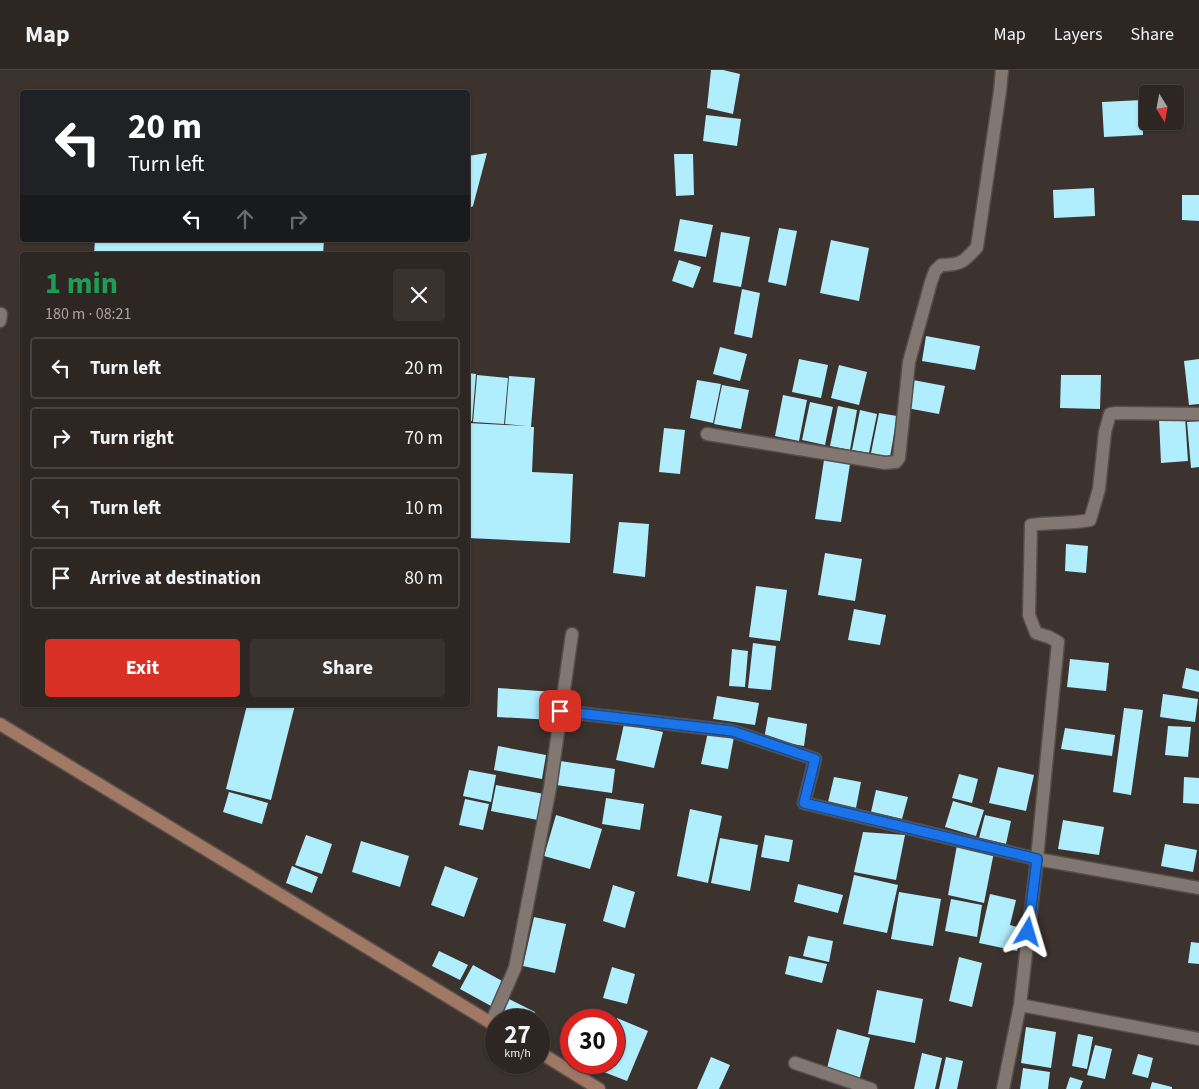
<!DOCTYPE html>
<html lang="en">
<head>
<meta charset="utf-8">
<style>
	:root { --surface:#2d2622; --page:#39322f; --text:#f1f3f6; --muted:#a7a5a5; --line:#484340; --accent:#d93025 }
	body { margin:0; font-family:"Source Sans 3",sans-serif; background:var(--page); color:var(--text); height:100vh; display:flex; flex-direction:column; font-size:19px; white-space:nowrap }
	* { box-sizing:border-box; margin:0 }
	p { font-size:16px; color:var(--muted) }
	.icon { flex:none; width:28px; height:28px; fill:none; stroke:currentColor; stroke-width:2; stroke-linecap:round; stroke-linejoin:round }
	.map { position:relative; flex:1; overflow:hidden }
	.sheet { position:absolute; left:20px; top:182px; width:450px; height:455px; display:flex; flex-direction:column; background:var(--surface); border-radius:5px; box-shadow:0 1px 4px #0004,0 0 0 1px var(--line) }
	.sheet>* { flex:none }
	.guide { position:absolute; left:20px; top:20px; width:450px; height:152px; border-radius:5px; box-shadow:0 1px 4px #0004,0 0 0 1px var(--line); background:#202124; color:#fff; overflow:hidden }
	.needle { width:32px; rotate:169deg }
	.controls { position:absolute; left:1139px; top:15px; display:grid; gap:10px }
	.controls a { display:grid; place-items:center; width:45px; height:45px; border-radius:5px; background:var(--surface); box-shadow:0 1px 4px #0004,0 0 0 1px var(--line); font-size:25px }
	.speed { position:absolute; left:485px; top:939px; display:flex; gap:10px; font-size:25px; font-weight:700; text-align:center }
	.speed>* { display:grid; place-content:center; width:65px; height:65px; border-radius:50%; background:var(--surface); box-shadow:0 1px 4px #0004,0 0 0 1px var(--line); line-height:1 }
	.speed small { font-size:12px; font-weight:400 }
	.speed .limit { border:8px solid #d22; background:#fff; color:#111 }
	.pin { position:absolute; display:grid; place-items:center; width:42px; height:42px; color:#fff; margin:-21px; border-radius:10px; box-shadow:0 2px 8px #0006 }
	.me { position:absolute; width:55px; margin:-28px; rotate:7deg; stroke-linejoin:round; filter:drop-shadow(0 0 4px #0008) }
	.turn { display:flex; align-items:center; gap:18px; height:105px; padding:0 25px; font-size:22px }
	.turn .icon { width:65px; height:65px; stroke-width:2.5 }
	.turn b { display:block; font-size:35px; line-height:42px }
	.lanes { display:flex; align-items:center; height:48px; padding:0 25px; background:#0003; justify-content:center; gap:25px; direction:ltr }
	.lanes .off { opacity:.35 }
	.round { display:grid; place-items:center; flex:none; width:52px; height:52px; border-radius:5px; background:var(--page) }
	.head { display:flex; align-items:center; justify-content:space-between; height:85px; padding:0 25px }
	h1 { font-size:30px; font-weight:700; line-height:38px; color:#1e9e55 }
	.primary-button { display:flex; gap:10px; margin-top:auto; padding:10px 25px }
	.primary-button a { flex:1; height:58px; border-radius:5px; background:var(--accent); color:#fff; font-size:20px; font-weight:700; line-height:58px; text-align:center }
	.primary-button a+a { background:var(--page); color:var(--text) }
	ul { padding:0; list-style:none }
	li { display:flex; align-items:center; gap:15px; height:62px; margin:0 10px 8px; padding:0 15px; border:2px solid var(--line); border-radius:5px }
	li div { flex:1 }
	li b { display:block; font-size:19px }
	li em { font-style:normal }
	header { display:flex; align-items:center; gap:30px; box-sizing:border-box; height:70px; padding:0 25px; background:var(--surface); border-bottom:1px solid var(--line) }
	header strong { font-size:24px }
	nav { display:flex; gap:28px; margin-inline-start:auto; font-size:18px }
	.map>svg:first-child { display:block }
</style>
</head>
<body>
<header>
<strong>Map</strong>
<nav><a>Map</a><a>Layers</a><a>Share</a></nav>
</header>
<div class="map">
<svg width="1199" height="1019" viewBox="0 0 1199 1019">
	<rect width="100%" height="100%" fill="#3c322e"/>
	<path fill="#b0eefe" d="M711,0H723L740,4L733,44L707,38Z
		M1142,30L1143,65L1104,67L1102,32Z
		M706,45L741,49L737,76L703,71Z
		M487,83L473,136L468,139V86Z
		M674,84H693L694,125L676,126Z
		M1094,118L1095,146L1054,148L1053,120Z
		M1182,125H1199V151L1182,150Z
		M680,149L713,155L706,187L674,181Z
		M779,158L797,161L786,216L768,212Z
		M721,162L750,167L741,217L713,212Z
		M95,170H324L323,185H94Z
		M831,170L869,178L859,231L820,223Z
		M679,190L701,197L693,218L672,211Z
		M742,219L760,223L752,268L734,264Z
		M926,266L980,276L975,300L922,291Z
		M720,277L747,284L740,311L713,304Z
		M799,289L828,295L821,328L792,322Z
		M1199,289V334L1189,335L1184,291Z
		M839,295L867,302L859,335L831,328Z
		M468,303L476,304L472,351H468Z
		M477,305L508,308L504,354L473,352Z
		M1061,305H1101L1100,339L1060,338Z
		M509,306L535,308L531,357H534L532,402L573,404L570,473L468,468V353L527,356L505,354Z
		M697,310L721,314L713,353L690,348Z
		M913,310L945,316L939,344L907,338Z
		M722,315L749,320L741,359L714,354Z
		M783,325L807,330L799,371L775,366Z
		M810,332L833,337L825,375L802,370Z
		M838,336L857,340L850,380L830,376Z
		M860,340L877,344L869,383L852,380Z
		M879,343L897,346L890,387L871,383Z
		M1185,347L1188,391L1161,393L1159,349Z
		M1199,351V397L1191,398L1187,352Z
		M664,358L685,360L680,404L659,402Z
		M824,390L850,394L841,452L815,449Z
		M619,452L649,454L645,507L613,503Z
		M1066,474L1088,476L1086,503L1065,501Z
		M825,483L862,489L855,531L818,525Z
		M756,516L787,520L780,571L749,567Z
		M854,539L886,545L880,575L848,570Z
		M753,573L776,576L771,620L748,618Z
		M732,579L748,581L745,617L729,616Z
		M1070,589L1109,593L1106,621L1067,617Z
		M1186,598L1199,601V622L1182,618Z
		M498,618L554,622L552,650L497,647Z
		M1163,624L1198,629L1195,652L1160,647Z
		M717,626L759,633L755,655L713,649Z
		M247,635H295L271,730L226,719Z
		M1124,638L1143,640L1131,725L1113,722Z
		M768,647L807,654L804,676L764,669Z
		M624,654L663,662L654,698L616,690Z
		M1168,656L1191,657L1188,687L1165,685Z
		M1065,658L1115,665L1112,686L1061,679Z
		M708,662L734,667L728,699L701,694Z
		M498,676L546,685L542,709L494,700Z
		M560,691L615,699L612,723L556,715Z
		M998,697L1034,705L1026,741L989,733Z
		M469,700L496,705L491,732L463,726Z
		M959,704L978,709L972,733L952,728Z
		M834,707L861,712L856,738L828,732Z
		M1184,707L1199,708V734L1183,733Z
		M496,715L544,724L538,750L491,741Z
		M876,720L908,727L902,749L871,742Z
		M229,722L268,733L262,754L223,742Z
		M606,728L644,734L640,760L602,754Z
		M465,729L489,734L483,760L459,755Z
		M953,731L984,740L976,766L945,757Z
		M690,739L722,746L708,813L677,806Z
		M556,745L602,759L590,799L544,786Z
		M985,745L1011,751L1006,774L979,768Z
		M1063,750L1104,757L1099,785L1058,779Z
		M863,762L905,765L896,810L854,802Z
		M306,765L332,774L322,804L295,795Z
		M765,765L793,770L789,792L761,787Z
		M720,768L758,775L750,821L711,813Z
		M361,771L409,786L400,817L352,802Z
		M1165,774L1197,780L1193,802L1161,796Z
		M957,775L994,782L984,833L948,825Z
		M292,796L318,807L312,823L286,813Z
		M445,796L478,808L464,847L431,835Z
		M854,805L898,815L887,863L843,854Z
		M798,814L843,825L838,843L794,832Z
		M613,815L635,822L625,858L603,851Z
		M899,822L941,829L933,876L891,869Z
		M990,824L1016,830L1010,855L1024,859L1017,881L979,873Z
		M951,829L982,835L977,867L945,861Z
		M534,847L566,854L555,903L523,896Z
		M808,866L833,871L829,892L803,886Z
		M1191,872L1199,873V894L1188,893Z
		M439,881L468,895L460,910L432,896Z
		M789,886L827,894L822,913L785,904Z
		M959,887L982,893L972,937L949,931Z
		M473,895L504,912L491,936L460,919Z
		M612,897L635,904L627,934L603,928Z
		M877,920L923,929L915,973L868,964Z
		M509,929L535,942L531,950H509L501,946Z
		M617,948L648,961L627,1011L596,999L599,992H614V956Z
		M1026,957L1056,962L1051,998L1021,993Z
		M837,959L870,968L859,1011L826,1002Z
		M1078,964L1093,967L1087,999L1072,996Z
		M1095,975L1112,979L1105,1009L1087,1005Z
		M922,983L942,988L935,1019H914Z
		M1138,984L1153,988L1148,1008L1132,1004Z
		M711,987L730,995L719,1019H697Z
		M946,987L963,991L957,1019H939Z
		M1023,998L1050,1002L1048,1019H1020Z
		M1070,1007L1083,1011L1080,1019H1066Z
		M1152,1012L1172,1017V1019H1150Z"/>
	<g fill="none" stroke-linecap="round" stroke-linejoin="round">
		<defs>
			<path id="street" d="M0,251L1,244
				M1199,344L1116,343L1110,344L1105,362L1099,419L1090,450C1070,454 1051,452 1031,455L1029,545L1036,563L1049,567L1058,572L1037,789L1199,818
				M707,364L885,393L896,392L899,388L909,292L931,212L935,201L941,195C961,195 964,192 977,177L1000,21L1002,0
				M560,641L732,661L815,689L804,733L1037,789L1020,935L1003,1019
				M1020,935L1199,969
				M491,953L515,898L550,718L572,564
				M795,993L871,1019"/>
			<path id="secondary" d="M0,654L496,956
				M539,982L599,1019"/>
		</defs>
		<use href="#street" stroke="#564e4a" stroke-width="15"/>
		<use href="#secondary" stroke="#564e4a" stroke-width="15"/>
		<use href="#street" stroke="#827771" stroke-width="12"/>
		<use href="#secondary" stroke="#a07863" stroke-width="12"/>
	</g>
	<g fill="none" stroke-linecap="round" stroke-linejoin="round">
		<defs>
			<path id="route" d="M560,641L732,661L815,689L804,733L1037,789L1028,862"/>
		</defs>
		<use href="#route" stroke="#114b97" stroke-width="12"/>
		<use href="#route" stroke="#1a73e8" stroke-width="9"/>
	</g>
</svg>
<div class="controls">
<a><svg class="needle" viewBox="-14 -14 28 28"><path d="M0-13l5 13h-10z" fill="#e53935"/><path d="M0 13l5-13h-10z" fill="#a7a5a5"/></svg></a>
</div>
<div class="speed"><div>27<small>km/h</small></div><div class="limit">30</div></div>
<div class="pin" style="left:560px;top:641px;background:#d93025"><svg class="icon" aria-label="arrive" viewBox="0 0 24 24"><path d="M6 21V4h12l-3 4 3 4H6"/></svg></div>
<svg class="me" style="left:1028px;top:862px" viewBox="-20 -20 40 40"><path d="M0-17L14 15 0 8-14 15z" fill="#1a73e8" stroke="#fff" stroke-width="4"/></svg>
<div class="guide">
<div class="turn"><svg class="icon" aria-label="left" viewBox="0 0 24 24"><path d="M17 20v-9H6M10 6l-5 5 5 5"/></svg><div><b>20 m</b>Turn left</div></div>
<div class="lanes"><svg class="icon" aria-label="left" viewBox="0 0 24 24"><path d="M17 20v-9H6M10 6l-5 5 5 5"/></svg><svg class="icon off" aria-label="ahead" viewBox="0 0 24 24"><path d="M12 20V5M6 11l6-6 6 6"/></svg><svg class="icon off" aria-label="right" viewBox="0 0 24 24"><path d="M7 20v-9h11M14 6l5 5-5 5"/></svg></div>
</div>
<section class="sheet">
<div class="head"><div><h1>1 min</h1><p>180 m · 08:21</p></div><a class="round"><svg class="icon" aria-label="close" viewBox="0 0 24 24"><path d="M6 6l12 12M18 6L6 18"/></svg></a></div>
<ul>
<li><svg class="icon" aria-label="left" viewBox="0 0 24 24"><path d="M17 20v-9H6M10 6l-5 5 5 5"/></svg><div><b>Turn left</b></div><em>20 m</em></li>
<li><svg class="icon" aria-label="right" viewBox="0 0 24 24"><path d="M7 20v-9h11M14 6l5 5-5 5"/></svg><div><b>Turn right</b></div><em>70 m</em></li>
<li><svg class="icon" aria-label="left" viewBox="0 0 24 24"><path d="M17 20v-9H6M10 6l-5 5 5 5"/></svg><div><b>Turn left</b></div><em>10 m</em></li>
<li><svg class="icon" aria-label="arrive" viewBox="0 0 24 24"><path d="M6 21V4h12l-3 4 3 4H6"/></svg><div><b>Arrive at destination</b></div><em>80 m</em></li>
</ul>
<div class="primary-button"><a>Exit</a><a>Share</a></div>
</section>
</div>
</body>
</html>
